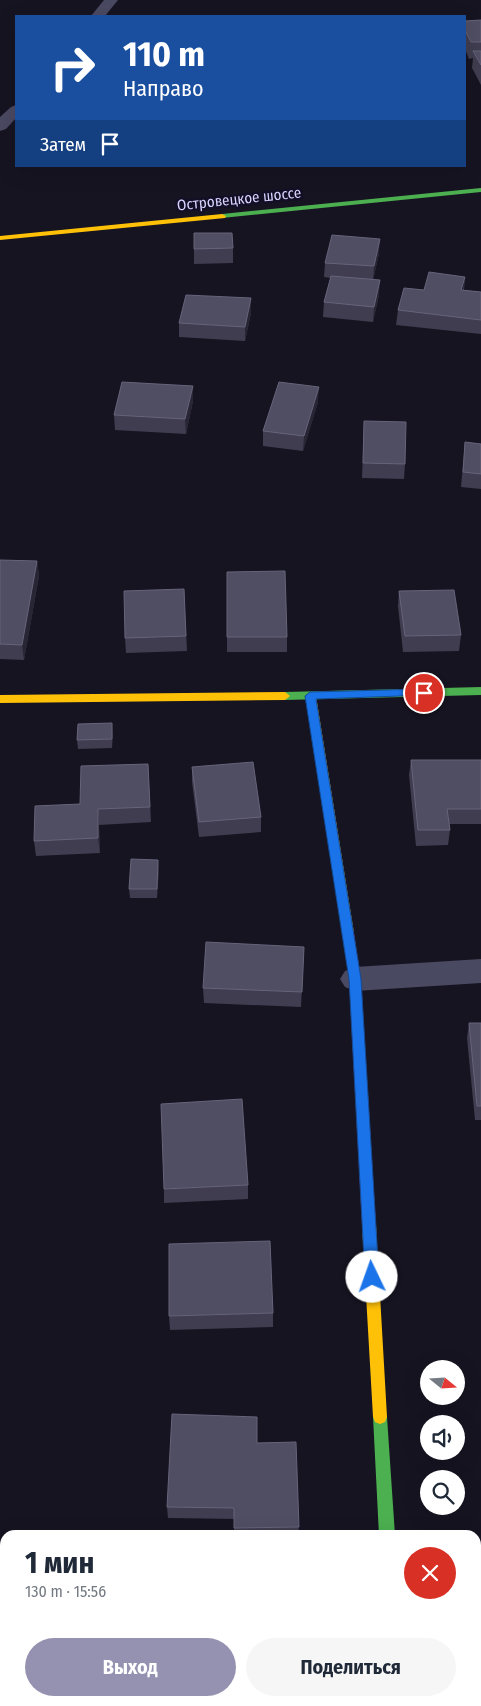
<!DOCTYPE html>
<html lang="ru">
<head>
<meta charset="utf-8">
<style>
	:root { --surface:#fff; --page:#f6f6f7; --text:#1f2937; --muted:#747a83; --accent:#9591b1 }
	body { margin:0; font-family:"Fira Sans Condensed",sans-serif; background:var(--page); color:var(--text); height:100vh; display:flex; flex-direction:column; font-size:19px; white-space:nowrap }
	* { box-sizing:border-box; margin:0 }
	p { font-size:16px; color:var(--muted) }
	.icon { flex:none; width:28px; height:28px; fill:none; stroke:currentColor; stroke-width:2; stroke-linecap:round; stroke-linejoin:round }
	.map { position:relative; flex:1; overflow:hidden }
	.panel { position:absolute; left:0px; top:1530px; width:481px; height:176px; display:flex; flex-direction:column; background:var(--surface); border-radius:15px 15px 0 0; box-shadow:0 5px 20px #0002 }
	.panel>* { flex:none }
	.hud { position:absolute; left:15px; top:15px; width:451px; height:152px; border-radius:0px; box-shadow:0 5px 20px #0002; background:#1a4fa0; color:#fff; overflow:hidden }
	.needle { width:32px; rotate:108deg }
	.controls { position:absolute; left:420px; top:1360px; display:grid; gap:10px }
	.controls a { display:grid; place-items:center; width:45px; height:45px; border-radius:50%; background:var(--surface); box-shadow:0 5px 20px #0002; font-size:25px }
	.pin { position:absolute; display:grid; place-items:center; width:42px; height:42px; color:#fff; margin:-21px; border:2px solid #fff; border-radius:50%; box-shadow:0 1px 5px #0007 }
	.me { position:absolute; width:55px; margin:-28px; rotate:357deg; stroke-linejoin:round; filter:drop-shadow(0 0 4px #0008) }
	.turn { display:flex; align-items:center; gap:18px; height:105px; padding:0 25px; font-size:22px }
	.turn .icon { width:65px; height:65px; stroke-width:2.5 }
	.turn b { display:block; font-size:35px; line-height:42px }
	.then { display:flex; align-items:center; height:48px; padding:0 25px; background:#0003; gap:10px; font-size:19px }
	.round { display:grid; place-items:center; flex:none; width:52px; height:52px; border-radius:26px; background:var(--page) }
	.head { display:flex; align-items:center; justify-content:space-between; height:85px; padding:0 25px }
	h1 { font-size:30px; font-weight:700; line-height:38px }
	.action { display:flex; gap:10px; margin-top:auto; padding:10px 25px }
	.action a { flex:1; height:58px; border-radius:30px; background:var(--accent); color:#fff; font-size:20px; font-weight:700; line-height:58px; text-align:center }
	.action a+a { background:var(--page); color:var(--text) }
	.map>svg:first-child { display:block }
</style>
</head>
<body>
<div class="map">
<svg width="481" height="1706" viewBox="0 0 481 1706">
	<rect width="100%" height="100%" fill="#161421"/>
	<g fill="none" stroke-linecap="round" stroke-linejoin="round">
		<path fill="#4a4962" fill-rule="evenodd" d="M104,0H118L105,16H91Z
			M16,105V118L6,129L0,131V117L11,107Z"/>
		<path fill="#4a4962" fill-rule="evenodd" d="M481,959V983L355,991L345,987L340,979L345,971L355,967Z
			M5,1567V1605L0,1606V1568Z
			M384,1701H424V1706H384Z"/>
		<path fill="#4caf50" fill-rule="evenodd" d="M481,188V192L222,218L218,216L222,214Z
			M481,687V695L285,700L280,696L285,692Z
			M380,1410L385,1412L387,1417L395,1535H379L373,1417L375,1412Z"/>
		<path fill="#ffc107" fill-rule="evenodd" d="M222,214L226,216L225,218L0,240V236Z
			M285,692L290,696L285,700L0,703V695Z
			M311,692L316,696L354,933L352,936H344L342,933L306,696Z
			M369,1219L374,1221L376,1225L387,1417L385,1422L380,1424L375,1422L373,1417L362,1225L364,1221Z"/>
		<path fill="#c62828" fill-rule="evenodd" d="M348,928L352,930L354,933L361,979L376,1225L374,1229L369,1231L364,1229L362,1225L349,979L342,933L344,930Z"/>
	</g>
	<path fill="#403d50" d="M481,20V85L472,68L473,58L469,59L465,49V21Z
		M195,166H212V167H195Z
		M194,233L233,248V263L194,264Z
		M379,253L373,280L379,295L373,322L323,317L324,302L331,278L324,277L325,263Z
		M465,277L464,290L481,292V334L396,325L398,310L424,290Z
		M251,298V313L245,341L179,337V323Z
		M193,401L186,434L115,430L114,415Z
		M318,402L303,451L263,446V431Z
		M364,421L405,464L404,479L362,478Z
		M465,442L481,444V489L461,487Z
		M0,560L37,561L39,576L24,660L0,659Z
		M227,572L287,637V652H227Z
		M184,589L187,651L126,653L125,638Z
		M399,591L461,635L459,651L403,652L398,606Z
		M113,732L112,748L78,749L77,740Z
		M411,760H481V824H449L450,830L448,845L416,846L409,775Z
		M148,764L151,822L99,825L100,853L36,856L34,841L80,804Z
		M192,767L261,817V832L199,837L192,782Z
		M158,860L159,868L157,898H130L129,889Z
		M304,947L301,1007L204,1003L203,988Z
		M469,1023H481V1120H475L467,1038Z
		M248,1185V1199L164,1203V1189Z
		M273,1313V1327L170,1330L169,1316Z
		M257,1443L299,1527L298,1535H234V1519L168,1518L167,1507Z"/>
	<path fill="#282635" d="M380,239L379,253L373,281L374,266Z
		M465,277L463,291L461,290Z
		M380,280L379,295L373,322L374,307Z
		M251,298V313L245,341V327Z
		M193,386V401L186,434L185,419Z
		M319,387L318,402L303,451L304,436Z
		M37,561L39,576L24,660L22,645Z
		M112,723L113,732L112,748Z
		M98,809L99,825L100,853L98,838Z
		M158,860L159,868L157,898V889Z"/>
	<path fill="#504e63" stroke="#66637b" d="M481,20V42H471L465,30V21Z
		M473,51H481V65Z
		M194,233H232L233,248L194,249Z
		M332,235L380,239L374,266L325,263Z
		M429,272L465,277L461,290L481,292V320L398,310L404,288L424,290Z
		M331,276L380,280L374,307L324,302Z
		M186,295L251,298L245,327L179,323Z
		M122,382L193,386L185,419L114,415Z
		M279,382L319,387L304,436L263,431Z
		M364,421L406,422L405,464L363,463Z
		M465,442L481,444V474L463,472Z
		M0,560L37,561L22,645L0,644Z
		M285,571L287,637H227V572Z
		M184,589L186,636L125,638L124,591Z
		M454,590L461,635L405,636L399,591Z
		M112,723V739L77,740L78,724Z
		M411,760H481V809H447L450,830H418Z
		M253,762L261,817L199,822L192,767Z
		M148,764L150,807L98,809V838L34,841L35,806L80,804L81,766Z
		M131,859L158,860L157,889H129Z
		M206,942L304,947L302,992L203,988Z
		M469,1023H481V1106H477Z
		M242,1099L248,1185L164,1189L161,1104Z
		M270,1241L273,1313L169,1316V1244Z
		M172,1414L257,1417V1443L296,1442L299,1527L234,1528V1508L167,1507Z"/>
	<path fill="#1a73e8" stroke="#114b97" d="M424,689L428,690V695L316,699L361,979L379,1277L377,1281L372,1283L367,1281L365,1277L349,979L305,696L310,692Z"/>
	<g text-anchor="middle" dominant-baseline="central" stroke-width="5" stroke-linejoin="round" paint-order="stroke">
		<g font-size="15" fill="#d9d4ff" stroke="#130f26">
			<text transform="translate(239 199) rotate(-6)">Островецкое шоссе</text>
		</g>
	</g>
</svg>
<div class="controls">
<a><svg class="needle" viewBox="-14 -14 28 28"><path d="M0-13l5 13h-10z" fill="#e53935"/><path d="M0 13l5-13h-10z" fill="#747a83"/></svg></a>
<a><svg class="icon" aria-label="sound" viewBox="0 0 24 24"><path d="M4 9h4l5-4v14l-5-4H4zM17 9q2 3 0 6"/></svg></a>
<a><svg class="icon" aria-label="search" viewBox="0 0 24 24"><circle cx="10" cy="10" r="6"/><path d="M15 15l6 6"/></svg></a>
</div>
<div class="pin" style="left:424px;top:693px;background:#d93025"><svg class="icon" aria-label="arrive" viewBox="0 0 24 24"><path d="M6 21V4h12l-3 4 3 4H6"/></svg></div>
<svg class="me" style="left:372px;top:1277px" viewBox="-20 -20 40 40"><circle r="19" fill="#fff"/><path d="M0-13L10 11 0 6-10 11z" fill="#1a73e8"/></svg>
<div class="hud">
<div class="turn"><svg class="icon" aria-label="right" viewBox="0 0 24 24"><path d="M7 20v-9h11M14 6l5 5-5 5"/></svg><div><b>110 m</b>Направо</div></div>
<div class="then">Затем<svg class="icon" aria-label="arrive" viewBox="0 0 24 24"><path d="M6 21V4h12l-3 4 3 4H6"/></svg></div>
</div>
<section class="panel">
<div class="head"><div><h1>1 мин</h1><p>130 m · 15:56</p></div><a class="round" style="background:#d93025;color:#fff"><svg class="icon" aria-label="close" viewBox="0 0 24 24"><path d="M6 6l12 12M18 6L6 18"/></svg></a></div>
<div class="action"><a>Выход</a><a>Поделиться</a></div>
</section>
</div>
</body>
</html>
